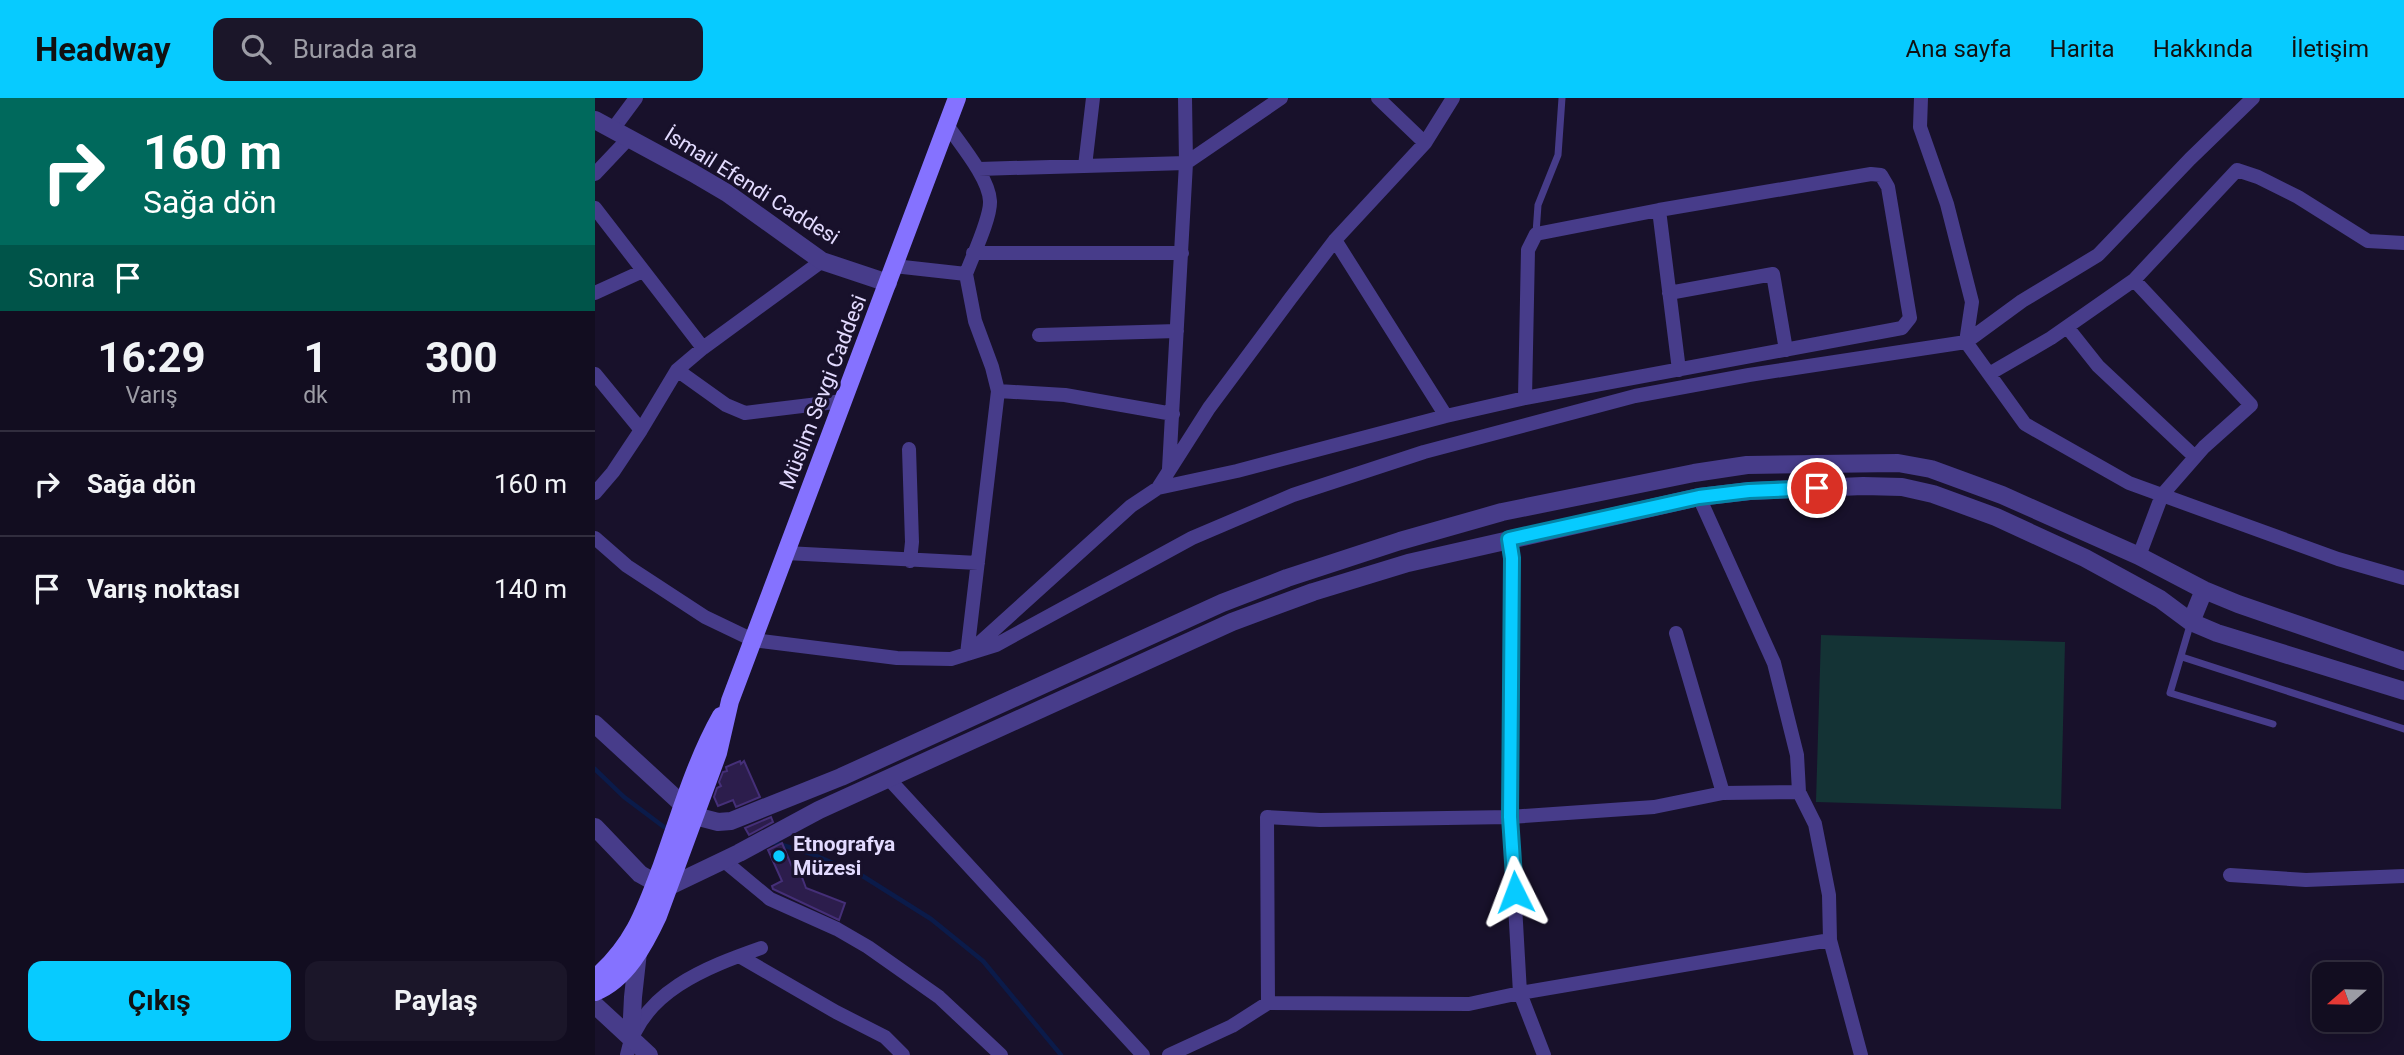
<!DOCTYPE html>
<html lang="tr">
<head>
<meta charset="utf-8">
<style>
	:root { --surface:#120d20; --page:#1b1629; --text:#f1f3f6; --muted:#9c9ca5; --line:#312d3e; --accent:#07cbff }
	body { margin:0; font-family:Roboto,sans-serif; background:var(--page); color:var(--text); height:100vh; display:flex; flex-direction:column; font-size:26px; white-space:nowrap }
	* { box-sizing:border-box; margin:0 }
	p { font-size:23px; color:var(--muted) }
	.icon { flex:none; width:38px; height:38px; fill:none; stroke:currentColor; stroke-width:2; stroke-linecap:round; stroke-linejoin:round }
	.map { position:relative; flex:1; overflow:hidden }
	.drawer { display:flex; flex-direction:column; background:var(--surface); width:595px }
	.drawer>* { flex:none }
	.guide { background:#00695c; color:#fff; overflow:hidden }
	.needle { width:46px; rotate:250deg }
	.controls { position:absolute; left:1717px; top:864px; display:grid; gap:14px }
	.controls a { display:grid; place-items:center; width:70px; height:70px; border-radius:14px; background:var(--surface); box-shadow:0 4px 18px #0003,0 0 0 2px var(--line); font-size:35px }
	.pin { position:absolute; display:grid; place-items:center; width:60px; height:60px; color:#fff; margin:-30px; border:4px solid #fff; border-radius:50%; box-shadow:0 2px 7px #0007 }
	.me { position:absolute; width:77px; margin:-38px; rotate:357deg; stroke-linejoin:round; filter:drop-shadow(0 0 5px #0008) }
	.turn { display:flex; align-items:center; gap:24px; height:147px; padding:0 28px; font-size:32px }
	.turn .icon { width:91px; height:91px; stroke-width:2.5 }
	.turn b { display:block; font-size:49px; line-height:60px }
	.then { display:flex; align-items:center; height:66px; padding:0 28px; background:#0003; gap:14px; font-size:26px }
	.eta { display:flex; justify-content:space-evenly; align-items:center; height:119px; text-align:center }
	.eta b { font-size:42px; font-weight:700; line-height:49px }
	.action { display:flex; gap:14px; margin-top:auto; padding:14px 28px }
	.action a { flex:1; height:80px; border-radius:14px; background:var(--accent); color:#111; font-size:28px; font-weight:700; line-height:80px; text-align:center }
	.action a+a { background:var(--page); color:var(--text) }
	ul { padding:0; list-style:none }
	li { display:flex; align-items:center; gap:21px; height:105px; padding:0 28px; border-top:2px solid var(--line) }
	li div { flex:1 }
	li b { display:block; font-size:26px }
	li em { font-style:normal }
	header { display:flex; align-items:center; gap:42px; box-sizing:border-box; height:98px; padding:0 35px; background:var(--accent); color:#111 }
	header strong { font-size:33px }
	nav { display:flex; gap:38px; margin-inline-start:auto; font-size:24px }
	.search { width:490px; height:63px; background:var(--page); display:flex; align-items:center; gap:18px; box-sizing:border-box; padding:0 24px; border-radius:14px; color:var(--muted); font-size:26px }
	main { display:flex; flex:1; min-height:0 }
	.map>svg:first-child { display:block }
</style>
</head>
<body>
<header>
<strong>Headway</strong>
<div class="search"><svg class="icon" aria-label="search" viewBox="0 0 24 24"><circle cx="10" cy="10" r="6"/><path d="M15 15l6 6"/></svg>Burada ara</div>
<nav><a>Ana sayfa</a><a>Harita</a><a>Hakkında</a><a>İletişim</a></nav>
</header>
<main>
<section class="drawer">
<div class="guide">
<div class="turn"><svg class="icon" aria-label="right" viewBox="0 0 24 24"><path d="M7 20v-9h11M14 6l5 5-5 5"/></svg><div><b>160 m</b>Sağa dön</div></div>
<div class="then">Sonra<svg class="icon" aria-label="arrive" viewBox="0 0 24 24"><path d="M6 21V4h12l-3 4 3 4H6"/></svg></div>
</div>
<div class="eta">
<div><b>16:29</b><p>Varış</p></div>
<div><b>1</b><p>dk</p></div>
<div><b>300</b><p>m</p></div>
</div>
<ul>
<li><svg class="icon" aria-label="right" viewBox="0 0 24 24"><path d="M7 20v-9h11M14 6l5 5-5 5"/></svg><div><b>Sağa dön</b></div><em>160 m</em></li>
<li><svg class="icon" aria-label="arrive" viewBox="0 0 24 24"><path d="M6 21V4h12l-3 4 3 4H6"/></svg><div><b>Varış noktası</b></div><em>140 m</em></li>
</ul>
<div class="action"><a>Çıkış</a><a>Paylaş</a></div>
</section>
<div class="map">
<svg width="1809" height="957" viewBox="0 0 1809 957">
	<rect width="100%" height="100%" fill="#18112b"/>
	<path fill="#143335" d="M1226,537L1470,544L1466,711L1221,704Z"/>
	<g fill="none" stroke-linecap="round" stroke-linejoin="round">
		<path stroke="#0b1b4a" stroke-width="4.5" d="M0,671L29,699L69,729
			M177,744L217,756L266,777L336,821L388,863L466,957"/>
	</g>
	<path fill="#2c1d4c" stroke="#452f78" stroke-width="2" d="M145,663L146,666L149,663L165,699L141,709L138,702L123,708L119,699L122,690L126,688L124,684L128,674L132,673L131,669Z
		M176,719L178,724L154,737L150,730Z
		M187,745L200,776L205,774L211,790L250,805L244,822L178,791L177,788L187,783L173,752Z"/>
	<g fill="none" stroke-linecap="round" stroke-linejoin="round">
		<path stroke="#473c8a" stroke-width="7" d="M941,135L943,107L963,57L967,0
			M1596,524L1575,595L1678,626
			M1587,559L1809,631"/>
		<path stroke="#473c8a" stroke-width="14" d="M783,0L830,45
			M1658,0L1595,61L1503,157L1427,203L1371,244L1430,326L1534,385L1743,461L1809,480
			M352,27C365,46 394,80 395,103C396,120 377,159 371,176
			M18,31L41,0
			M490,68L498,0
			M384,71L591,65L686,0
			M0,76L34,40
			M0,110L108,250
			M1064,112L1084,272
			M740,142L851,318
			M378,155H587
			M299,168L371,176L380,223L397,269L403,293L470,297L578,316
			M1539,182L1656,307L1609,349L1567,397L1544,458
			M0,195L48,173
			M1074,195L1178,176L1191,252
			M1472,229L1503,268L1600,359
			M444,237L582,233
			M82,272L131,307L150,315L248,303
			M0,276L46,332
			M1394,276L1456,240L1539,182L1642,72L1663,79L1703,99L1773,143L1809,145
			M314,351L317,444L315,463
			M574,371L591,65L590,0
			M563,390L614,310L695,201L740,142L830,45L858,0
			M0,395L18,374L46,332L82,272L108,250L227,163
			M1104,399L1179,565L1202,657L1204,694L1220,726L1234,797L1235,842L1266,957
			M0,440L32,468L110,519L158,542L302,560L356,561L401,547L597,440L698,397L829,354L1040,298L1154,277L1371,244L1377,204L1352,106L1325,29L1326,0
			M191,455L383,465
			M1081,535L1128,695
			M379,550L536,408L563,390L642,373L851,318L930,300L1307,230L1315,220L1293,89L1286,77L1276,76L1064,112L941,136L933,152L930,300
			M372,556L403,293
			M293,680L548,957
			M128,762L175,801L242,831L273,849L344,899L406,957
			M1635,777L1711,782L1809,778
			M144,858L241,914L290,939L308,957
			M673,905L874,906L925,895L915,719L917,460L914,441
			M32,957C45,894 112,869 166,850
			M574,957L637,928L673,905L672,719L725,722L915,719L1059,709L1128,695L1204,694
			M949,957L925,895L1235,842"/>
		<path stroke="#473c8a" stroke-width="18" d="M0,22L98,75L132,95L227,163L293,185
			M1596,524L1609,492
			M0,626L100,718L123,724L136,723L246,679L627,505L692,480L805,443L907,414L1099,375L1152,367L1303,365L1336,371L1407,397L1544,458L1609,492L1643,506L1809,563
			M0,729L45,776L61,785L75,788L144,755L224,712L637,524L718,494L813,465L1104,399L1155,393L1268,388L1307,389L1338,396L1401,419L1490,460L1565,501L1596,524L1622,535L1809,593
			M0,907L54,957
			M36,940L38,899L43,854"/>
		<path stroke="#8572ff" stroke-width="18" d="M0,880C38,848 50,813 67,767C85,717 100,664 126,618
			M0,894C31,882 50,846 63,818L123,655L135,603L362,0"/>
	</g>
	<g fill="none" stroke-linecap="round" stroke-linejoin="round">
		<defs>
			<path id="route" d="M920,794L915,719L917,460L914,441L1104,399L1154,393L1222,390"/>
		</defs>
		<use href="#route" stroke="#0584a6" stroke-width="18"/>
		<use href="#route" stroke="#07cbff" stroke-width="12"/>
	</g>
	<circle fill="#07cbff" stroke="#18112b" stroke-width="2.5" cx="184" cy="758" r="7"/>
	<g text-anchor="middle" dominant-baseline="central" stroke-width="6" stroke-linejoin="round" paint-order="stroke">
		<g font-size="21" fill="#e3dbff" stroke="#18112b">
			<text transform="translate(157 88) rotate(32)">İsmail Efendi Caddesi</text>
			<text transform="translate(228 294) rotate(-69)">Müslim Sevgi Caddesi</text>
		</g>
		<g font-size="21" font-weight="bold" fill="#e3dbff" stroke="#18112b" text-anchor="start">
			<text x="198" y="746">Etnografya<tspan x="198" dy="24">Müzesi</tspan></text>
		</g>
	</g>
</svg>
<div class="controls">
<a><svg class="needle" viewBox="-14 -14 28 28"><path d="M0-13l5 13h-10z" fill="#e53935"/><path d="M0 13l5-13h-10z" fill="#9c9ca5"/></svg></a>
</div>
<div class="pin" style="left:1222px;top:390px;background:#d93025"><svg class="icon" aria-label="arrive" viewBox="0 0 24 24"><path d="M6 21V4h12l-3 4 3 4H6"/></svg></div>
<svg class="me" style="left:920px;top:794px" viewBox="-20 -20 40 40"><path d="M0-17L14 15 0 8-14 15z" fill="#07cbff" stroke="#fff" stroke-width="4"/></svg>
</div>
</main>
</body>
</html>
